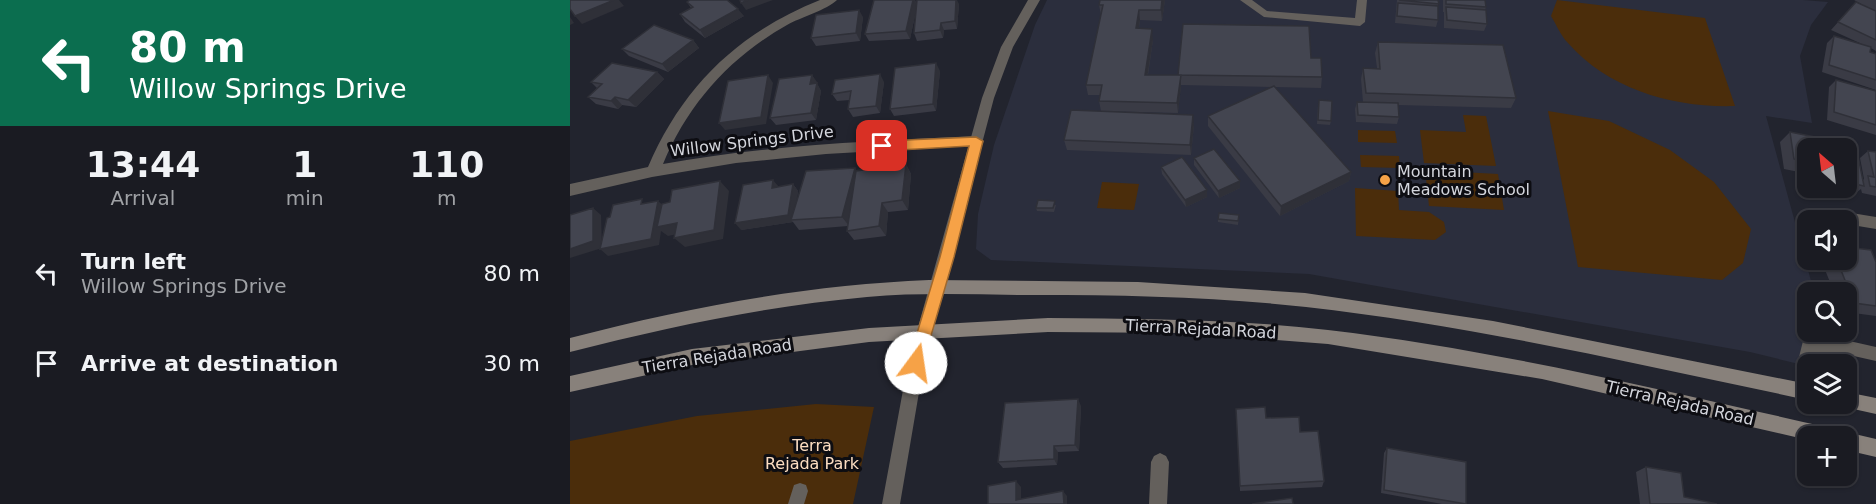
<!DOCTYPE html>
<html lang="en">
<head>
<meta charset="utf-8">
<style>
	:root { --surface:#1a1b22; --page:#23242a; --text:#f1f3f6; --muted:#9fa1a5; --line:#383940 }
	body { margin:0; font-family:"DejaVu Sans",sans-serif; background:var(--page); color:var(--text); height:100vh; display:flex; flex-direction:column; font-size:22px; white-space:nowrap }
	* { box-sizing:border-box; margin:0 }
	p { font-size:20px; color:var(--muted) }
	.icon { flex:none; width:33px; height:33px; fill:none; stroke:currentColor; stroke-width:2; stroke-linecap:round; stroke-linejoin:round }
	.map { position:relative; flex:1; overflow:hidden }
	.panel { display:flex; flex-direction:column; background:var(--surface); width:570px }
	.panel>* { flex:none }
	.guide { background:#0b6e4f; color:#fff; overflow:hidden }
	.needle { width:39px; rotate:332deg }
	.controls { position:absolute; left:1227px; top:138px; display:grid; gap:12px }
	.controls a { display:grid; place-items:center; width:60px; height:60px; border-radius:12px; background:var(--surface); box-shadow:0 2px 4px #0004,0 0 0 2px var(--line); font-size:30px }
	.pin { position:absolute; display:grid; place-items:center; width:51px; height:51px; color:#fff; margin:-26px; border-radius:12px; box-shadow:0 3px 9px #0006 }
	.me { position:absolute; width:66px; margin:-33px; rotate:14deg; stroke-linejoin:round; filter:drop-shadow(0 0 4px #0008) }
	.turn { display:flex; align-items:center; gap:21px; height:126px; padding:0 30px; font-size:27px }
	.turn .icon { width:78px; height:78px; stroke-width:2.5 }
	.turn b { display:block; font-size:42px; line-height:51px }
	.eta { display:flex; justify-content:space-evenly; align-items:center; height:102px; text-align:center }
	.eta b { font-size:36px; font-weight:700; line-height:42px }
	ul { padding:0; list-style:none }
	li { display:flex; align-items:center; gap:18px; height:90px; padding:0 30px }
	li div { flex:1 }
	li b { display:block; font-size:22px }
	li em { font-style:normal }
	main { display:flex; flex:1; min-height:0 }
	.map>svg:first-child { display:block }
</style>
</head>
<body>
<main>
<section class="panel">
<div class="guide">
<div class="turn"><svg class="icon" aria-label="left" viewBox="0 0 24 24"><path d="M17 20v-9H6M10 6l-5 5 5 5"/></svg><div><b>80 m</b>Willow Springs Drive</div></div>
</div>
<div class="eta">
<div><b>13:44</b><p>Arrival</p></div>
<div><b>1</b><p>min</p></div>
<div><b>110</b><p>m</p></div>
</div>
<ul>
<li><svg class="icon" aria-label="left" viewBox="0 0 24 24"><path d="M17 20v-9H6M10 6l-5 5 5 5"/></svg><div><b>Turn left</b><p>Willow Springs Drive</p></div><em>80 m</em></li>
<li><svg class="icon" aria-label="arrive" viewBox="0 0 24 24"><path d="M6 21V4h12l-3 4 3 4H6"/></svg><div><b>Arrive at destination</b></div><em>30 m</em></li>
</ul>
</section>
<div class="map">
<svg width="1306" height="504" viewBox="0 0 1306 504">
	<rect width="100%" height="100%" fill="#22242e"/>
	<path fill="#2b2e3d" d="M477,0H1233L1258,2L1241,25L1230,56L1242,123L1196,116L1244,292H1238V332H1255L1264,364H1238L1237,366L1180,352L739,274L421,260L406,249L408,214L424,145L465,25Z"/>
	<path fill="#4b2d0b" d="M987,0L1135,18L1165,106C1105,108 1039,90 998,43C991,36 986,24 981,16Z
		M978,111L1039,121L1100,150L1144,182L1181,229L1173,263L1152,280L1008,267Z
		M893,115L916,116L926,166L854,163L850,130L896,132Z
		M788,130L825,131L827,143L788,142Z
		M790,155L829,156L830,168L791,167Z
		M855,170L928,174L934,210L859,206Z
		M532,182L569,184L564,210L527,208Z
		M785,188L828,191L829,210L859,212L874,222L876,232L865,240L786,236Z
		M246,404L304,407L283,504H0V441L127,416Z"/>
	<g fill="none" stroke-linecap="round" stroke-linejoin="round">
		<path fill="#64605c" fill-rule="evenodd" d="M670,0H682L697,11L785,18L787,0H797L795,22L790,26L694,17Z
			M1266,338L1306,347V361L1266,352H1244L1243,364H1238V399L1232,397L1228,361L1233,341Z
			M230,483L236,485L238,491L234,504H218L224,485Z"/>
		<path fill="#64605c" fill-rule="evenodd" d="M250,0H267C257,10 231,17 217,25C160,57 118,104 93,164C197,145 302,141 407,136L414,141L412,145L256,154L166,163L82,177L0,196V184L78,167C113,86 168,33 250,0Z
			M1257,209L1306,217V229L1276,224V220L1252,219L1250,215L1252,211Z
			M590,453L596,456L599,462L597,504H579L581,462L584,456Z"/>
		<path fill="#64605c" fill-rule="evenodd" d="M458,0H470L443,47L424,98L354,363L330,504H312L338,363L412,98L431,47Z"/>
		<path fill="#88817b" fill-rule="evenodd" d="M359,280L568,282L735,293L923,321L1238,384V400C1071,365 905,326 736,307C647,297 557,295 466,295C409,295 353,292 297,297C196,306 98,327 0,352V338C118,307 237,285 359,280Z
			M478,318C572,319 665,319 758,330C927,350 1091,390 1256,427L1262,430L1265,436H1238V440L972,379L758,344L617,333L478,332L299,342L122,365L0,392V376L122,349L299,328Z
			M1276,392L1306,398V414L1270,406L1269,404H1276Z
			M1276,432L1306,439V457L1276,450V436H1269Z"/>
	</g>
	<path fill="#3a3b45" d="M345,0L347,5L389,4L387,29L374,30L373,38L347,41L344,33L346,11L340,39L299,41L295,34Z
		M530,0H595L592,21L570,20L569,28L583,40L578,75H608L741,58L752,77L751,88L704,87L781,172L779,181L710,216L638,126V116L703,87L611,85L608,113L531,111L529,101L530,95H518L516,85L531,15L529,5Z
		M827,0H868V20L866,27L825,23Z
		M873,0H915L916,7L915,10L917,24L914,31L874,28V12H873Z
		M1284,0H1306V51L1301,48L1300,52L1306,54V90L1252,72L1257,43L1264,36L1292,44L1261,30L1286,2L1293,5Z
		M117,2L174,16L135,38L115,22L110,14L121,8Z
		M293,17L290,41L246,46L241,38Z
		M123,40L129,48L98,72L59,56L52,49Z
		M808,42L946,98L941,108L828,105L829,117L827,124L786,122L785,109L787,102H793L791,79L793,68H807L805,53Z
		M370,71L366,111L324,116L320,109Z
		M87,72L94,79L66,107L52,105L48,109L26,104L18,97L27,88L21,82Z
		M242,75L251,91L246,120L206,125L200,118Z
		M1266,80L1306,91V135L1257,120L1259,87Z
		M314,82L310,113L283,117L278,109L280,100L267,101L262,94Z
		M748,103L761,121L760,125L747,124Z
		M624,125L621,155L497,150L494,140Z
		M1220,132L1238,148V186L1236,185L1234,173L1214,169L1210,142Z
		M1276,151L1277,154L1293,180L1294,179L1290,158L1298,151L1306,152V196L1292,193L1291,189L1283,195L1246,188H1276Z
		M624,158L670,181V188L649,198L624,165Z
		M336,164L341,174L338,210L318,212L316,236L284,240L277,231L278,226L229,230L223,222L171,230L208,187L223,184L228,191L226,204L285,168L286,170Z
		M591,167L637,197L616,207L592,174Z
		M486,205L484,212L467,211L466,208Z
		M669,215L668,225L648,222V219Z
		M1251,260H1276L1306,262V316L1276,312V292H1264Z
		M511,406L509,451L488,452L487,465L433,468L428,462Z
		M666,409L696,418L730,432L754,481L752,487L670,491Z
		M817,448L896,504H872L811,493L814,453Z
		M1076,467L1114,497L1147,504H1070L1066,472Z"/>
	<path fill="#2f3038" d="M44,0H49L54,6L12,24L5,16Z
		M178,0H203L176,10L171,3Z
		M343,0H345L347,6L340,39L336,31Z
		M386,0H387L389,4L387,29L385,21Z
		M592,0H595L592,21L591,10Z
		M168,9L174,16L135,38L130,30Z
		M289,10L293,17L290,41L286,33Z
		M569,10L570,20L567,39L566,28Z
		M0,17L4,23L0,25Z
		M371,23L374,30L373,38L370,30Z
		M582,29L583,40L576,85L575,75Z
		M123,40L129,48L98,72L92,64Z
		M366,63L370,71L366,111L363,104Z
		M87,72L94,79L66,107L58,100Z
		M310,74L314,82L310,113L306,106Z
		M198,75L203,83L196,124L155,130L149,123Z
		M242,75L247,82L245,92L240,84Z
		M611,75V86L608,113L607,103Z
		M247,83L251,91L246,120L241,113Z
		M45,97L52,105L48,109L41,101Z
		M623,115L624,125L621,155L620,145Z
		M336,164L341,174L338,210L332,200Z
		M285,168L291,178L279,226L272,217Z
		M781,172L779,181L710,216L711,206Z
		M203,180L209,187L202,188Z
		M150,181L159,191L153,239L115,247L104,238Z
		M670,181V188L649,198L648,191Z
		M223,184L228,191L224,220H221L223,222L171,230L165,223Z
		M637,190V197L616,207L615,200Z
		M88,201L95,207L107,223L117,232L98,236L91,231L89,245L38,256L30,249Z
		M312,203L318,212L316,236L309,226Z
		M23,208L31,215L32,248L0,258V249Z
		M508,399L511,406L509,451L505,445Z
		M484,446L488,452L487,465L484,459Z
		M446,481L451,487V504L446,500Z
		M493,491L497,496V504H494Z"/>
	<path fill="#434550" stroke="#2f3038" stroke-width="1.5" d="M0,0H44L5,16L0,9Z
		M120,0H157L168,9L130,30L110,14L123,7L117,2Z
		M170,0H178L171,3Z
		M304,0H343L336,31L295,34Z
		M347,0H386L385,21L371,23L370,30L344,33Z
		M530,0H592L591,10H569L566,28L582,29L575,75H611L607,103L529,101L532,85H516L533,5H529Z
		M829,0H868L869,4Z
		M876,0H915L916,7L876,4Z
		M1286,2L1306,11V40L1268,22Z
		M828,3L868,6V20L827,16Z
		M876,7L916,10L917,24L877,20Z
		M289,10L286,33L241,38L246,15Z
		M613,24L739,26L741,58H751L752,77L608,75Z
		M84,25L123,40L92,64L52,49Z
		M1264,36L1301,47L1300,52L1306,54V80L1259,65Z
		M808,42L933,45L946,98L796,93L793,68L810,69Z
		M42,63L87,72L58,100L45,97L41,101L18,97L32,84L21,82Z
		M366,63L363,104L320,109L325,68Z
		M310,74L306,106L278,109L281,91L262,94L265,80Z
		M198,75L191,117L149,123L158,81Z
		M242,75L240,84L247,83L241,113L200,118L209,79Z
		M1266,80L1306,91V125L1264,112Z
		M704,86L781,172L711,206L638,116Z
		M749,100L762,101L761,121L748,120Z
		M787,102L828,103L829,117L788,115Z
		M501,110L623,115L620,145L494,140Z
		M1220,132L1275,143L1276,148H1238V162L1224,159Z
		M644,149L670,181L648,191L624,158Z
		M1276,151L1277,154L1288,156L1294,186L1276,182Z
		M1298,151L1306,152V187L1300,186L1298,176L1304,177Z
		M612,157L637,190L615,200L591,167Z
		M336,164L332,200L312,203L309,226L277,231L286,171Z
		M285,168L272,217L221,220L236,171Z
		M203,180L202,188L223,184L218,215L165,223L173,185Z
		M150,181L144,230L104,238L107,223L87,227L92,204L100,202L102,190Z
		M72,199L71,204L88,201L81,239L30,249L37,218L40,217L43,205Z
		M468,200L485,201L483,208H466Z
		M23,208V241L0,249V215Z
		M649,213L669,215L668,221L648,219Z
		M1276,247L1301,250L1306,262V306L1284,303L1267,260H1276Z
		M508,399L505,445L484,446V459L428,462L435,403Z
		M695,407L696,418L729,417L730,432L748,431L754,481L670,486L666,409Z
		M817,448L896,462V504L814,490Z
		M1076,467L1111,473L1114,497L1147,504H1080Z
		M446,481V500L493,491L494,504H418V486Z
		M722,498L723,504H682Z"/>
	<path fill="#f6a247" stroke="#a0692e" stroke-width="1.5" d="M406,137L413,141L384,257L353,363L351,368L346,370L340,368L338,363L370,257L399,146L312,151L306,146L312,141Z"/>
	<circle fill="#f6a247" stroke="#0d0d12" stroke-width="2" cx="815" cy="180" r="6"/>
	<g text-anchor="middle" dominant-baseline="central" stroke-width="6" stroke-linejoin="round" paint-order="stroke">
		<g font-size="16" fill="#d4d6dd" stroke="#0d0d12">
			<text transform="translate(182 141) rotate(-7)">Willow Springs Drive</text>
			<text transform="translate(631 329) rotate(3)">Tierra Rejada Road</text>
			<text transform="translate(147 356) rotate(-9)">Tierra Rejada Road</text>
			<text transform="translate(1110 403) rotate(13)">Tierra Rejada Road</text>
		</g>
		<g font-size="16" fill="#d4d6dd" stroke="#0d0d12" text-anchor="start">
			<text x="827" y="171">Mountain<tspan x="827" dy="18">Meadows School</tspan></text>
		</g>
		<g font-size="16" fill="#fcddc1" stroke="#0d0d12">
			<text x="242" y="445">Terra<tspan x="242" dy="18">Rejada Park</tspan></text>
		</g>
	</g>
</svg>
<div class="controls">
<a><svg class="needle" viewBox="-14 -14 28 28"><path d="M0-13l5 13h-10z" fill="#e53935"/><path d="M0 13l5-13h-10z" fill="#9fa1a5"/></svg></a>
<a><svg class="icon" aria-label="sound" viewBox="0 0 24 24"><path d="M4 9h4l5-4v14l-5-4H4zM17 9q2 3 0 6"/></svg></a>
<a><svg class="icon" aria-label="search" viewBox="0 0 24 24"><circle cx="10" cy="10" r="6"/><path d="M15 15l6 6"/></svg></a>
<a><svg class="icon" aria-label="layers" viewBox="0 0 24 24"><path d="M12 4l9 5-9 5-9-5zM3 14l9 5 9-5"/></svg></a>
<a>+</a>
</div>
<div class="pin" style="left:312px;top:146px;background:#d93025"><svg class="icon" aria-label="arrive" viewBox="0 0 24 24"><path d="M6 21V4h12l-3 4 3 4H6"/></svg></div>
<svg class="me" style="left:346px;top:363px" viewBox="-20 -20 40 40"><circle r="19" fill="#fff"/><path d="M0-13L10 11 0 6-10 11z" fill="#f6a247"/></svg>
</div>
</main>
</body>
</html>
